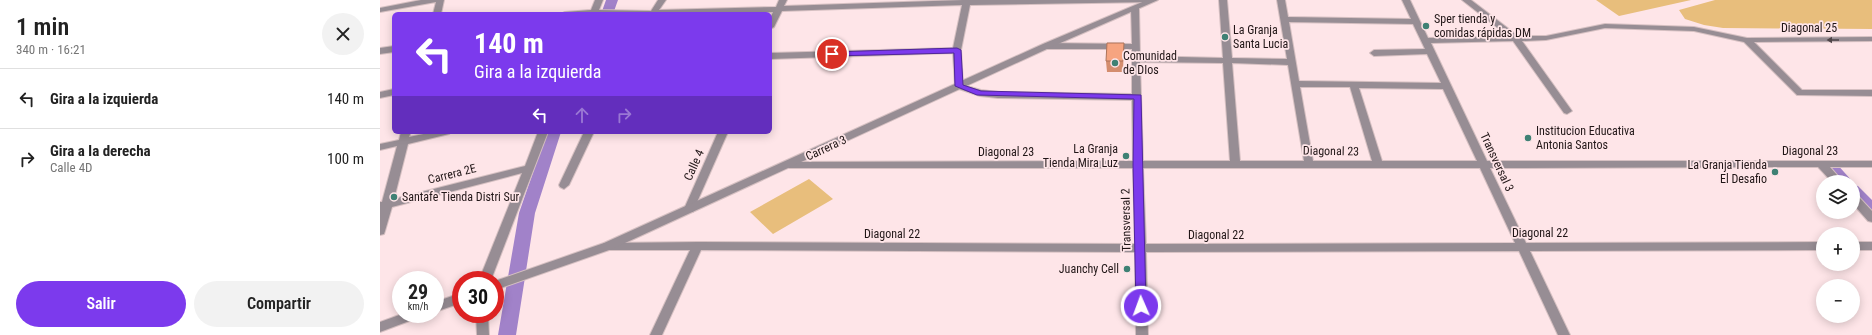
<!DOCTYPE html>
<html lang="es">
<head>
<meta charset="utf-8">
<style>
	:root { --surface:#fff; --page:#f2f2f2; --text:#222; --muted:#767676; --line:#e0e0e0; --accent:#7c3aed }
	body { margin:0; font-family:"Roboto Condensed",sans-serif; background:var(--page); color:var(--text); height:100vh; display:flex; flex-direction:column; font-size:15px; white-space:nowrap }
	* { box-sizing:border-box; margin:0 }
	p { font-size:13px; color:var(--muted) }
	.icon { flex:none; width:22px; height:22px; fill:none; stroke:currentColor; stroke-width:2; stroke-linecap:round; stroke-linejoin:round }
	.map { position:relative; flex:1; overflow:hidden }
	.drawer { display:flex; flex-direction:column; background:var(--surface); width:380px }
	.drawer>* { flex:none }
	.top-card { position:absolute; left:12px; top:12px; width:380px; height:122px; border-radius:6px; box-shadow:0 2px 10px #0003; background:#7c3aed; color:#fff; overflow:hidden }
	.controls { position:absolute; left:1436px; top:175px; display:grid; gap:8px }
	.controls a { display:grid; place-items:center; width:44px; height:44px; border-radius:50%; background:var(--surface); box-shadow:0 2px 10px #0003; font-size:20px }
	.speed { position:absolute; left:12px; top:271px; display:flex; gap:8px; font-size:20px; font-weight:700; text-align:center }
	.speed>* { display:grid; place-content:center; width:52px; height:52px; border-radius:50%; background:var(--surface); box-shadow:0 2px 10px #0003; line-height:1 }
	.speed small { font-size:10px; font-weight:400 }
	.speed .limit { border:6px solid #d22; background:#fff; color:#111 }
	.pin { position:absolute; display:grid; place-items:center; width:34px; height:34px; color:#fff; margin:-17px; border:2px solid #fff; border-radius:50%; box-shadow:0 1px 4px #0007 }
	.me { position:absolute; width:44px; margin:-22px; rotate:358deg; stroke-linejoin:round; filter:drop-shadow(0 0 3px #0008) }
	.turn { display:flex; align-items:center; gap:14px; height:84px; padding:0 16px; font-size:18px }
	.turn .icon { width:52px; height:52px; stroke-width:2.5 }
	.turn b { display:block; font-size:28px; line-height:34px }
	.lanes { display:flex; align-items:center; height:38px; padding:0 16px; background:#0003; justify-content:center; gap:20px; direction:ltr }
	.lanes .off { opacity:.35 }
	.round { display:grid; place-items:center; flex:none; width:42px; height:42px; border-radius:21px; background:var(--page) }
	.headline { display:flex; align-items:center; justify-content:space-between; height:68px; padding:0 16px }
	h1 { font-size:24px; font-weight:600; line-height:30px }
	.action { display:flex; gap:8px; margin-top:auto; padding:8px 16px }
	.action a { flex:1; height:46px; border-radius:24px; background:var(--accent); color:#fff; font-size:16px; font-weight:600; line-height:46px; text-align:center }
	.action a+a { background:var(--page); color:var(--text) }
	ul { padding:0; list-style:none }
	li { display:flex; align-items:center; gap:12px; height:60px; padding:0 16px; border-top:1px solid var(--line) }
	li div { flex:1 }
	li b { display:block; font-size:15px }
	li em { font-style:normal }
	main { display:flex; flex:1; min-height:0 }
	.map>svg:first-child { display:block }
</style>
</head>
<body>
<main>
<section class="drawer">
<div class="headline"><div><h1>1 min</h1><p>340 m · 16:21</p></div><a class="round"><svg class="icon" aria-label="close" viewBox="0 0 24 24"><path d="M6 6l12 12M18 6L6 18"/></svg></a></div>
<ul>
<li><svg class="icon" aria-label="left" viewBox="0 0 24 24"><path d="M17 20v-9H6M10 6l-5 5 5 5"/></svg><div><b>Gira a la izquierda</b></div><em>140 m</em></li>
<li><svg class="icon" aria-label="right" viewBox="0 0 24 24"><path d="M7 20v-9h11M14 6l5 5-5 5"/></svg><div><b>Gira a la derecha</b><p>Calle 4D</p></div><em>100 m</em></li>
</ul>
<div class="action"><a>Salir</a><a>Compartir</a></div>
</section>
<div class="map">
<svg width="1492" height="335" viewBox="0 0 1492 335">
	<rect width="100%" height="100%" fill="#fee5e8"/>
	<path fill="#e8be7c" d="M1216,0H1311L1239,16Z
		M1335,0H1492V29L1343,28L1324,25L1305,19L1299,10Z
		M429,179L453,199L393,234L370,212Z"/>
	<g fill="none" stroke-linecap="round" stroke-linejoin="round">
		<path fill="#a182c9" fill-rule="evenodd" d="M226,0H238L233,14H221Z
			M167,132H181L155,213L136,335H118L139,213Z
			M1450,161L1455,162L1473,182H1456L1443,166L1445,162Z
			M1473,185L1478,186L1492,200V216L1486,214L1473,200Z"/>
		<defs>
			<path id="minor" d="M41,0H64L61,14H53L56,2L0,12V8Z
				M215,0H223L219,10L271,11L278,0H286L279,10L396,7L399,0H407L404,6L583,0H776L772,2L590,5L581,50L583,85L601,90L618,92L752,94V49H666L662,46L666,43L752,44L751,8L755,6L759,8L760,56L843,58L839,0H847L852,58L907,59L897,0H905L908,17L1031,19L1022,0H1030L1048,38L1128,36L1082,0H1091L1138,36H1166L1225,24L1314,27L1367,38L1492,37V41L1374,42L1422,90H1492V96L1417,95L1364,42L1314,31L1225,28L1166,40L1142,41L1192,111L1187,114L1184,113L1133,41L1051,43L1107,161H1492V167H1450L1463,182H1452L1438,167L1110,168L1146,243L1443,242V250L1150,251L1190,335H1178L1139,251L766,252L768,335H756L755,252L321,250L282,335H270L310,250H228L224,249L222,246L224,243L318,242L755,244L753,168H409L404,165L409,162L753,161L752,100L618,98L600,96L576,88L575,86L573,53L390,59V53L573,48L582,5L402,11L394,27L390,29V19L393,12L317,14H181L185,12L211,10ZM909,22L1033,24L1045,49L994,50L990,53L994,56L1047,54L1061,83L919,81ZM760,62L843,63L850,161H763ZM852,63L908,65L924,161H860ZM920,87H970L992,161H933ZM979,88L1063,89L1097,161H1002ZM763,168H1100L1135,243L766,244Z
				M14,46V52L0,54V48Z
				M14,89V95L0,98V92Z
				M21,132H31L29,137L53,132H71L69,134L28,144L14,199L145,166L158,132H168L111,280H99L142,173L12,207L5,231L4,234L0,235V202H2L17,146L0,150V144L19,140Z
				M204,132H214L189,185L184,189L180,187L179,185Z
				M338,132H348L314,209L313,212H305L304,209Z
				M1473,194L1477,195L1492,211V222L1488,221L1473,204Z
				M1473,242H1492V250H1473Z
				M96,314H108L109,335H97Z"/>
			<path id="tertiary" d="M767,0H778L669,48L232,249L115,290V281L224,243L663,44Z
				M81,293V303L55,312V302Z
				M22,314H42L40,317L0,332V322Z"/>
		</defs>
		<use href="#minor" stroke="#d6c0c2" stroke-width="2"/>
		<use href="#tertiary" stroke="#d6c0c2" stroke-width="2"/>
		<use href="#minor" fill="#978d94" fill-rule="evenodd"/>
		<use href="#tertiary" fill="#978d94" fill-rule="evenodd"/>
	</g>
	<path fill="#d48d6e" d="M744,43L743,72H727L726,61Z"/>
	<path fill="#f6a480" stroke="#ac735a" d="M727,43H744L743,61H726Z"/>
	<defs><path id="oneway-solid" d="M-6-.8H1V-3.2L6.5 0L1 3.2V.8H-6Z"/></defs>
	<use fill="#504649" href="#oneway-solid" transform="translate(1453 40) rotate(180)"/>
	<path fill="#7c3aed" stroke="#51269a" d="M577,48L581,50L583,85L601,91L761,95L766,306L765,309H757L756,306L753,165L754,99L597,95L575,86L574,53L452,56L449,54L452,52Z"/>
	<g fill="#3e8174" stroke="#fee5e8" stroke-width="1.5">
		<circle cx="1046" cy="26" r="4"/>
		<circle cx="845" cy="37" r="4"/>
		<circle cx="735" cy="63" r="4"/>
		<circle cx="1148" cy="138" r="4"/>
		<circle cx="746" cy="156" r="4"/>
		<circle cx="1395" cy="172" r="4"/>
		<circle cx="14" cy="197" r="4"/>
		<circle cx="747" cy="269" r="4"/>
	</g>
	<g text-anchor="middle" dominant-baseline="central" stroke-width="3.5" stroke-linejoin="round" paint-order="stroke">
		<g font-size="12" fill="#211617" stroke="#fee5e8" text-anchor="start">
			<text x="1054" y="19">Sper tienda y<tspan x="1054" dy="14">comidas rápidas DM</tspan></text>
			<text x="853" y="30">La Granja<tspan x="853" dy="14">Santa Lucia</tspan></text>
			<text x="743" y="56">Comunidad<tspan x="743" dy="14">de DIos</tspan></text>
			<text x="1156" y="131">Institucion Educativa<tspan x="1156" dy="14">Antonia Santos</tspan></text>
			<text x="738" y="149" text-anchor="end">La Granja<tspan x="738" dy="14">Tienda Mira Luz</tspan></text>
			<text x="1387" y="165" text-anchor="end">La Granja Tienda<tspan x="1387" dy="14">El Desafio</tspan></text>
			<text x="22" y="197">Santafe Tienda Distri Sur</text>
			<text x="739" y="269" text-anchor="end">Juanchy Cell</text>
		</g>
		<g font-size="12" fill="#211617" stroke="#fee5e8">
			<text x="1429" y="28">Diagonal 25</text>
			<text transform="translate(446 148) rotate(-25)">Carrera 3</text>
			<text transform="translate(951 151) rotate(1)">Diagonal 23</text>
			<text x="1430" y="151">Diagonal 23</text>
			<text x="626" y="152">Diagonal 23</text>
			<text transform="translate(1117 162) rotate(65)">Transversal 3</text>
			<text transform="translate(314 165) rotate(-66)">Calle 4</text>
			<text transform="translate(72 174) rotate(-14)">Carrera 2E</text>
			<text transform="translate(746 220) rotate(-91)">Transversal 2</text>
			<text x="1160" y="233">Diagonal 22</text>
			<text x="512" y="234">Diagonal 22</text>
			<text x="836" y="235">Diagonal 22</text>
		</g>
	</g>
</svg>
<div class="controls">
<a><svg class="icon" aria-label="layers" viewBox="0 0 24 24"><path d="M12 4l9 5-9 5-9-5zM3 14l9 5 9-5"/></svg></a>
<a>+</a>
<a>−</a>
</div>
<div class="speed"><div>29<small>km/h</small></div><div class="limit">30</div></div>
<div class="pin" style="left:452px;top:54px;background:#d93025"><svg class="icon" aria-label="arrive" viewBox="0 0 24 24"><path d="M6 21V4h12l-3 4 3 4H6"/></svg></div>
<svg class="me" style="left:761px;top:306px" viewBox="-20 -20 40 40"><circle r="17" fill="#7c3aed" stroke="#fff" stroke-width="3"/><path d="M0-11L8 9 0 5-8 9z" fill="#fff"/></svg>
<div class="top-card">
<div class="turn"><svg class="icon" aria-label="left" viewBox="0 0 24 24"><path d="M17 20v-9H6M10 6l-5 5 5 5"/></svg><div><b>140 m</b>Gira a la izquierda</div></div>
<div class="lanes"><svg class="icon" aria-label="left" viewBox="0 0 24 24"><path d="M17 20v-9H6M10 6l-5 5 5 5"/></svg><svg class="icon off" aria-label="ahead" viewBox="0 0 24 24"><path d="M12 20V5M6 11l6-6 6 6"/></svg><svg class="icon off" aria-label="right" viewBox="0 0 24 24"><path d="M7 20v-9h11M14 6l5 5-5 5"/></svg></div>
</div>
</div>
</main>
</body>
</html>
